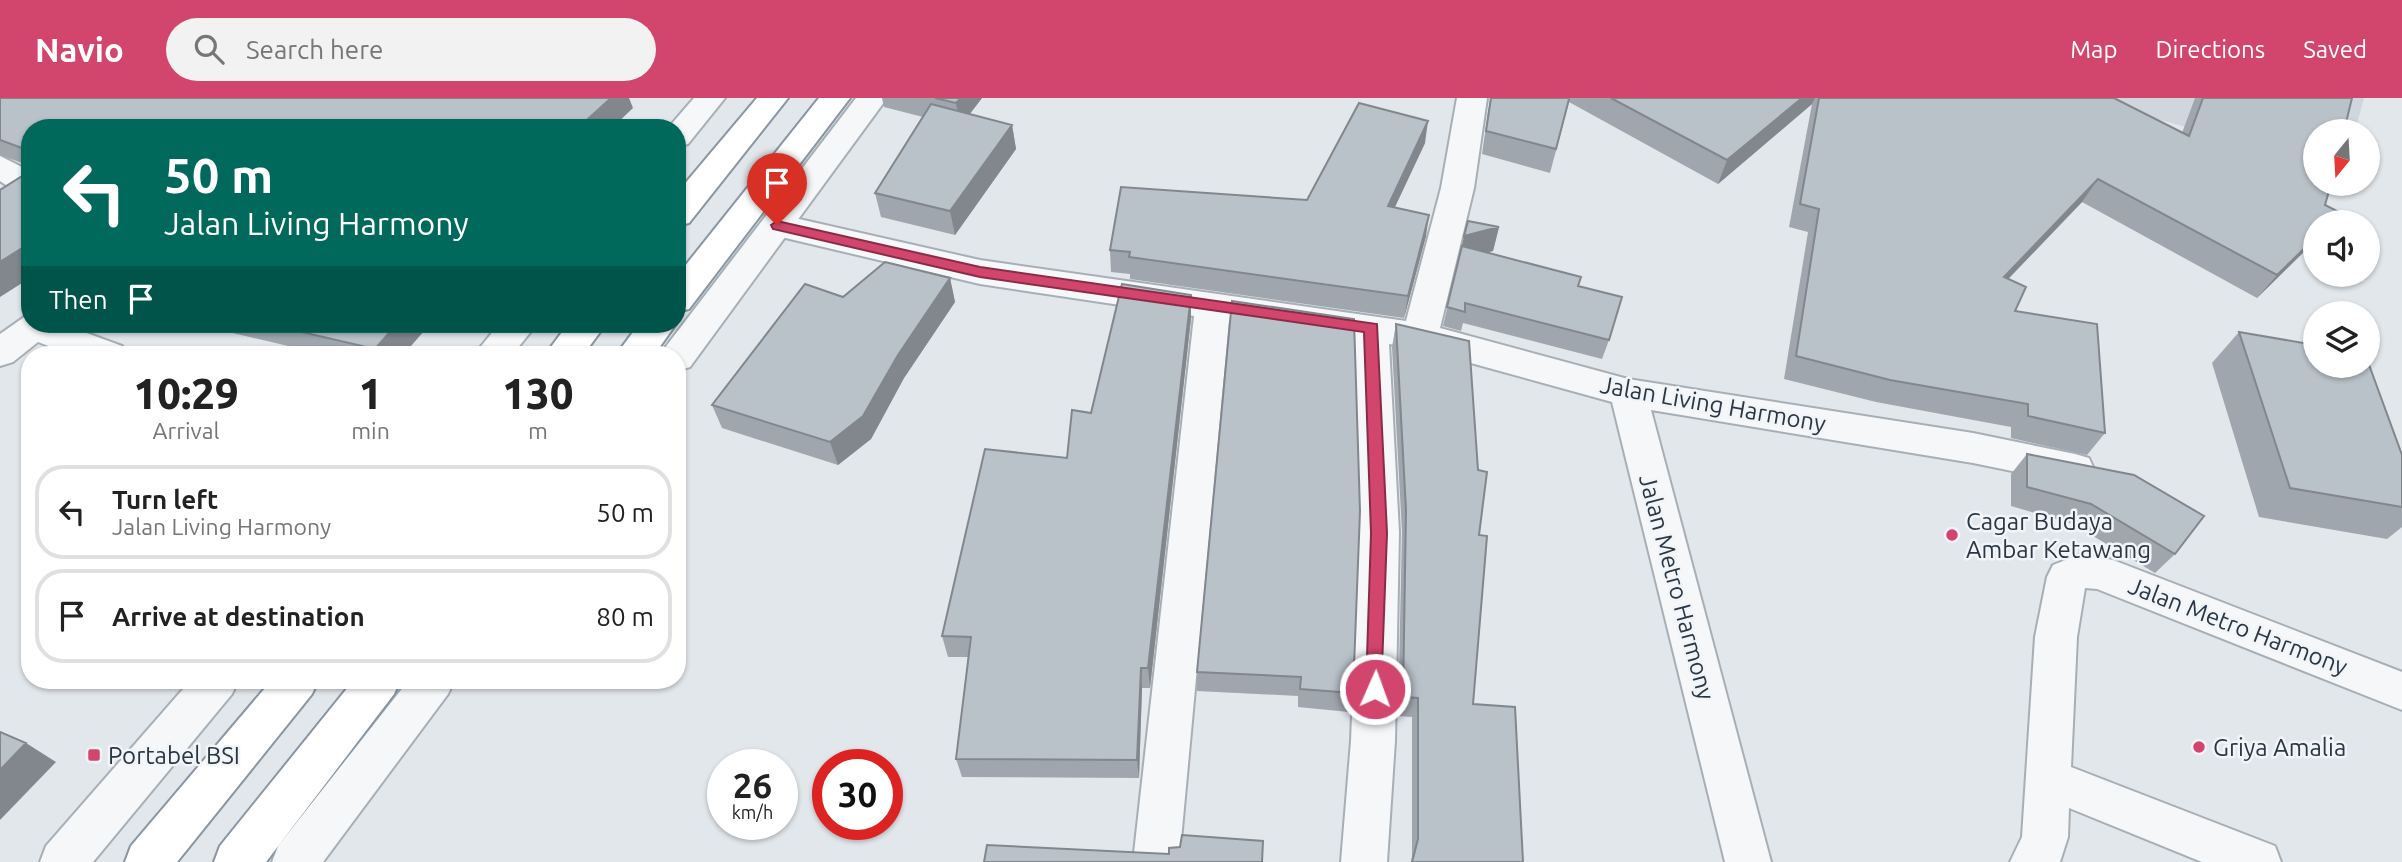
<!DOCTYPE html>
<html lang="en">
<head>
<meta charset="utf-8">
<style>
	:root { --surface:#fff; --page:#f2f2f2; --text:#222; --muted:#767676; --line:#e0e0e0; --accent:#d2456d }
	body { margin:0; font-family:Ubuntu,sans-serif; background:var(--page); color:var(--text); height:100vh; display:flex; flex-direction:column; font-size:26px; white-space:nowrap }
	* { box-sizing:border-box; margin:0 }
	p { font-size:23px; color:var(--muted) }
	.icon { flex:none; width:38px; height:38px; fill:none; stroke:currentColor; stroke-width:2; stroke-linecap:round; stroke-linejoin:round }
	.map { position:relative; flex:1; overflow:hidden }
	.details { position:absolute; left:21px; top:248px; width:665px; height:343px; display:flex; flex-direction:column; background:var(--surface); border-radius:28px; box-shadow:0 2px 5px #0004 }
	.details>* { flex:none }
	.banner { position:absolute; left:21px; top:21px; width:665px; height:214px; border-radius:28px; box-shadow:0 2px 5px #0004; background:#00695c; color:#fff; overflow:hidden }
	.needle { width:46px; rotate:198deg }
	.buttons { position:absolute; left:2303px; top:21px; display:grid; gap:14px }
	.buttons a { display:grid; place-items:center; width:77px; height:77px; border-radius:50%; background:var(--surface); box-shadow:0 2px 5px #0004; font-size:35px }
	.speed { position:absolute; left:707px; top:651px; display:flex; gap:14px; font-size:35px; font-weight:700; text-align:center }
	.speed>* { display:grid; place-content:center; width:91px; height:91px; border-radius:50%; background:var(--surface); box-shadow:0 2px 5px #0004; line-height:1 }
	.speed small { font-size:18px; font-weight:400 }
	.speed .limit { border:10px solid #d22; background:#fff; color:#111 }
	.pin { position:absolute; display:grid; place-items:center; width:60px; height:60px; color:#fff; margin:-72px -30px; border-radius:50% 50% 50% 0; rotate:-45deg; box-shadow:0 0 7px #0007 }
	.pin .icon { rotate:45deg }
	.me { position:absolute; width:77px; margin:-38px; rotate:2deg; stroke-linejoin:round; filter:drop-shadow(0 0 5px #0008) }
	.turn { display:flex; align-items:center; gap:24px; height:147px; padding:0 28px; font-size:32px }
	.turn .icon { width:91px; height:91px; stroke-width:2.5 }
	.turn b { display:block; font-size:49px; line-height:60px }
	.then { display:flex; align-items:center; height:66px; padding:0 28px; background:#0003; gap:14px; font-size:26px }
	.eta { display:flex; justify-content:space-evenly; align-items:center; height:119px; text-align:center }
	.eta b { font-size:42px; font-weight:800; line-height:49px }
	ul { padding:0; list-style:none }
	li { display:flex; align-items:center; gap:21px; height:94px; margin:0 14px 10px; padding:0 14px; border:4px solid var(--line); border-radius:28px }
	li div { flex:1 }
	li b { display:block; font-size:26px }
	li em { font-style:normal }
	header { display:flex; align-items:center; gap:42px; box-sizing:border-box; height:98px; padding:0 35px; background:var(--accent); color:#fff }
	header strong { font-size:33px }
	nav { display:flex; gap:38px; margin-inline-start:auto; font-size:24px }
	.search { width:490px; height:63px; background:var(--page); display:flex; align-items:center; gap:18px; box-sizing:border-box; padding:0 24px; border-radius:38px; color:var(--muted); font-size:26px }
	.map>svg:first-child { display:block }
</style>
</head>
<body>
<header>
<strong>Navio</strong>
<div class="search"><svg class="icon" aria-label="search" viewBox="0 0 24 24"><circle cx="10" cy="10" r="6"/><path d="M15 15l6 6"/></svg>Search here</div>
<nav><a>Map</a><a>Directions</a><a>Saved</a></nav>
</header>
<div class="map">
<svg width="2402" height="764" viewBox="0 0 2402 764">
	<rect width="100%" height="100%" fill="#e2e7eb"/>
	<path fill="#d0d6dd" d="M2080,0H2364L2355,33H2315V64Z"/>
	<g fill="none" stroke-linecap="round" stroke-linejoin="round">
		<defs>
			<path id="minor" d="M1457,0H1487L1474,90L1440,230L1628,281L1973,335L2075,356L2089,360L2094,371L2089,382L2075,386L1973,365L1651,312L1771,764H1725L1612,304L1420,251L1389,246L1399,434L1395,643L1387,764H1341L1351,643L1359,434L1354,241L1229,223L1179,764H1133L1194,218L980,186L777,138L765,135L761,127L765,119L777,116L980,162L1406,223L1441,90Z
				M0,58L30,73V99L19,96L0,83Z
				M30,215V226H62L122,248L127,257H72L38,244L13,264L0,268V236Z
				M2081,456L2113,462L2402,574V612L2097,491L2085,490L2077,539L2071,669L2275,748L2281,764H2202L2069,710L2068,739L2060,764H2010L2022,739L2035,539L2047,479L2053,467Z"/>
			<path id="tertiary" d="M694,0H725L688,46L677,49V30H668Z
				M856,0H887L690,269L677,273V257H661L664,251Z
				M499,226H537L512,257H474Z
				M190,583H238L232,596L93,764H40L46,748Z
				M408,583H454L448,596L323,764H272L278,748Z"/>
			<path id="trunk" d="M757,0H788L689,125L677,128V95Z
				M819,0H850L689,211L677,214V178Z
				M568,226H606L583,257H545Z
				M639,226H676L654,257H616Z
				M271,583H318L312,596L177,764H125L131,748Z
				M353,583H400L394,596L266,764H214L220,748Z"/>
		</defs>
		<use href="#minor" stroke="#a7afb6" stroke-width="4"/>
		<use href="#tertiary" stroke="#a7afb6" stroke-width="4"/>
		<use href="#trunk" stroke="#8996a2" stroke-width="4"/>
		<use href="#minor" fill="#f5f7f9" fill-rule="evenodd"/>
		<use href="#tertiary" fill="#f5f7f9" fill-rule="evenodd"/>
		<use href="#trunk" fill="#fff" fill-rule="evenodd"/>
	</g>
	<path fill="#9fa6ad" d="M0,0L633,10L30,30V68L0,57Z
		M882,0H982L970,16L1012,27L1016,51L955,137L881,119L875,95L923,19L884,9Z
		M1490,0H2114L2182,35L2195,0H2352L2315,124V143L2257,200L2082,104L2008,181L2015,213L2105,335L2087,357L2011,340V329L1876,304L1784,281L1808,134L1789,129L1812,6L1718,86L1569,4L1550,75L1482,56Z
		M1425,45L1395,109L1426,138L1404,220L1130,181V176L1111,174L1110,152L1307,102Z
		M1468,123L1499,129L1493,153L1488,154L1578,188L1609,242L1602,261L1463,225L1461,233L1443,228Z
		M950,180L955,204L904,280L871,341L838,367L722,330L712,307L843,199Z
		M1232,203L1353,595L1349,614L1298,609V598L1197,593V574Z
		M1191,220L1150,590H1142L1139,680L962,679L956,661L968,559H948L942,538L1067,360L1091,315Z
		M194,226H430L403,257H327Z
		M1396,226L1479,437L1473,606L1523,764H1411L1412,758V619L1398,618L1402,434L1392,249Z
		M2239,234L2402,357V429L2387,441L2259,419L2212,265Z
		M2027,356L2175,456L2155,475L2073,426L2011,408V376Z"/>
	<path fill="#82878d" d="M611,0H629L633,10L612,30H578Z
		M961,0H982L960,28L956,5Z
		M1802,0H1815L1812,6L1718,86L1727,62Z
		M1428,23L1425,45L1385,130L1388,108Z
		M1012,27L1016,51L955,137L950,113Z
		M2098,81L2082,104L1988,202L2004,179Z
		M1429,117L1426,138L1404,220L1408,198Z
		M1499,129L1493,153L1459,162L1464,138Z
		M2315,140V143L2257,200L2277,177Z
		M30,145V180L0,199V164Z
		M950,180L955,204L904,280L871,341L838,367L830,344L898,257Z
		M1191,197V220L1150,590L1148,570Z
		M397,226H430L403,257H379L375,251Z
		M1141,570L1142,590L1139,680L1137,662Z
		M26,645L56,664L0,722V672Z"/>
	<path fill="#b9c1c9" stroke="#82878d" stroke-width="2" d="M0,0H611L578,30H30V53L0,42Z
		M935,0H961L956,5Z
		M1491,0H1568L1569,1L1556,51L1486,33Z
		M1611,0H1802L1727,62Z
		M1819,0H2114L2189,38L2203,0H2352L2344,33H2315V86H2331L2325,107L2341,115L2331,124H2315V140L2277,177L2098,81L2004,179L2026,189L2015,213L2097,226L2105,335L2028,318V306L1890,282L1796,258L1819,111L1800,106Z
		M1359,5L1428,23L1388,108L1429,117L1408,198L1129,159L1130,154L1110,152L1121,89L1307,102Z
		M931,6L1012,27L950,113L875,95Z
		M30,73V145L0,164V92Z
		M1468,123L1499,129L1464,138Z
		M1462,148L1581,179L1578,188L1622,199L1609,242L1465,205V214L1447,209Z
		M885,164L950,180L898,257L863,318L830,344L712,307L805,186L843,199Z
		M1122,186L1191,197L1148,570H1141L1137,662L956,661L971,539L942,538L985,351L1067,360L1072,312L1091,315Z
		M1232,203L1354,221L1360,413L1353,595L1300,591L1301,579L1197,574Z
		M267,226H397L375,251Z
		M1396,226L1469,243L1478,372L1487,374L1479,437L1487,438L1473,606L1515,609L1523,764H1412L1418,741V600L1403,599L1406,412Z
		M2239,234L2315,247V268H2368V264L2402,357V409L2290,390Z
		M2027,356L2134,377L2204,418L2175,456L2091,406L2027,389Z
		M0,634L26,645L0,672Z
		M1182,737L1263,743L1262,764H984L987,747L1169,756V750L1180,749Z"/>
	<path fill="#d2456d" stroke="#882d47" stroke-width="2" d="M777,123L980,169L1377,226L1387,435L1381,596H1369L1366,591L1371,435L1364,234L980,179L773,131L771,127Z"/>
	<g fill="#d2456d" stroke="#f2f5f8" stroke-width="2.5">
		<circle cx="1952" cy="437" r="7"/>
		<circle cx="2199" cy="649" r="7"/>
		<rect x="87" y="650" width="14" height="14" rx="3.5"/>
	</g>
	<g text-anchor="middle" dominant-baseline="central" stroke-width="5" stroke-linejoin="round" paint-order="stroke">
		<g font-size="24" fill="#2a3744" stroke="#f2f5f8">
			<text transform="translate(1713 306) rotate(10)">Jalan Living Harmony</text>
			<text transform="translate(1677 489) rotate(75)">Jalan Metro Harmony</text>
			<text transform="translate(2238 528) rotate(21)">Jalan Metro Harmony</text>
		</g>
		<g font-size="24" fill="#2a3744" stroke="#f2f5f8" text-anchor="start">
			<text x="1966" y="423">Cagar Budaya<tspan x="1966" dy="28">Ambar Ketawang</tspan></text>
			<text x="2213" y="649">Griya Amalia</text>
			<text x="108" y="657">Portabel BSI</text>
		</g>
	</g>
</svg>
<div class="buttons">
<a><svg class="needle" viewBox="-14 -14 28 28"><path d="M0-13l5 13h-10z" fill="#e53935"/><path d="M0 13l5-13h-10z" fill="#767676"/></svg></a>
<a><svg class="icon" aria-label="sound" viewBox="0 0 24 24"><path d="M4 9h4l5-4v14l-5-4H4zM17 9q2 3 0 6"/></svg></a>
<a><svg class="icon" aria-label="layers" viewBox="0 0 24 24"><path d="M12 4l9 5-9 5-9-5zM3 14l9 5 9-5"/></svg></a>
</div>
<div class="speed"><div>26<small>km/h</small></div><div class="limit">30</div></div>
<div class="pin" style="left:777px;top:127px;background:#d93025"><svg class="icon" aria-label="arrive" viewBox="0 0 24 24"><path d="M6 21V4h12l-3 4 3 4H6"/></svg></div>
<svg class="me" style="left:1375px;top:591px" viewBox="-20 -20 40 40"><circle r="17" fill="#d2456d" stroke="#fff" stroke-width="3"/><path d="M0-11L8 9 0 5-8 9z" fill="#fff"/></svg>
<div class="banner">
<div class="turn"><svg class="icon" aria-label="left" viewBox="0 0 24 24"><path d="M17 20v-9H6M10 6l-5 5 5 5"/></svg><div><b>50 m</b>Jalan Living Harmony</div></div>
<div class="then">Then<svg class="icon" aria-label="arrive" viewBox="0 0 24 24"><path d="M6 21V4h12l-3 4 3 4H6"/></svg></div>
</div>
<section class="details">
<div class="eta">
<div><b>10:29</b><p>Arrival</p></div>
<div><b>1</b><p>min</p></div>
<div><b>130</b><p>m</p></div>
</div>
<ul>
<li><svg class="icon" aria-label="left" viewBox="0 0 24 24"><path d="M17 20v-9H6M10 6l-5 5 5 5"/></svg><div><b>Turn left</b><p>Jalan Living Harmony</p></div><em>50 m</em></li>
<li><svg class="icon" aria-label="arrive" viewBox="0 0 24 24"><path d="M6 21V4h12l-3 4 3 4H6"/></svg><div><b>Arrive at destination</b></div><em>80 m</em></li>
</ul>
</section>
</div>
</body>
</html>
